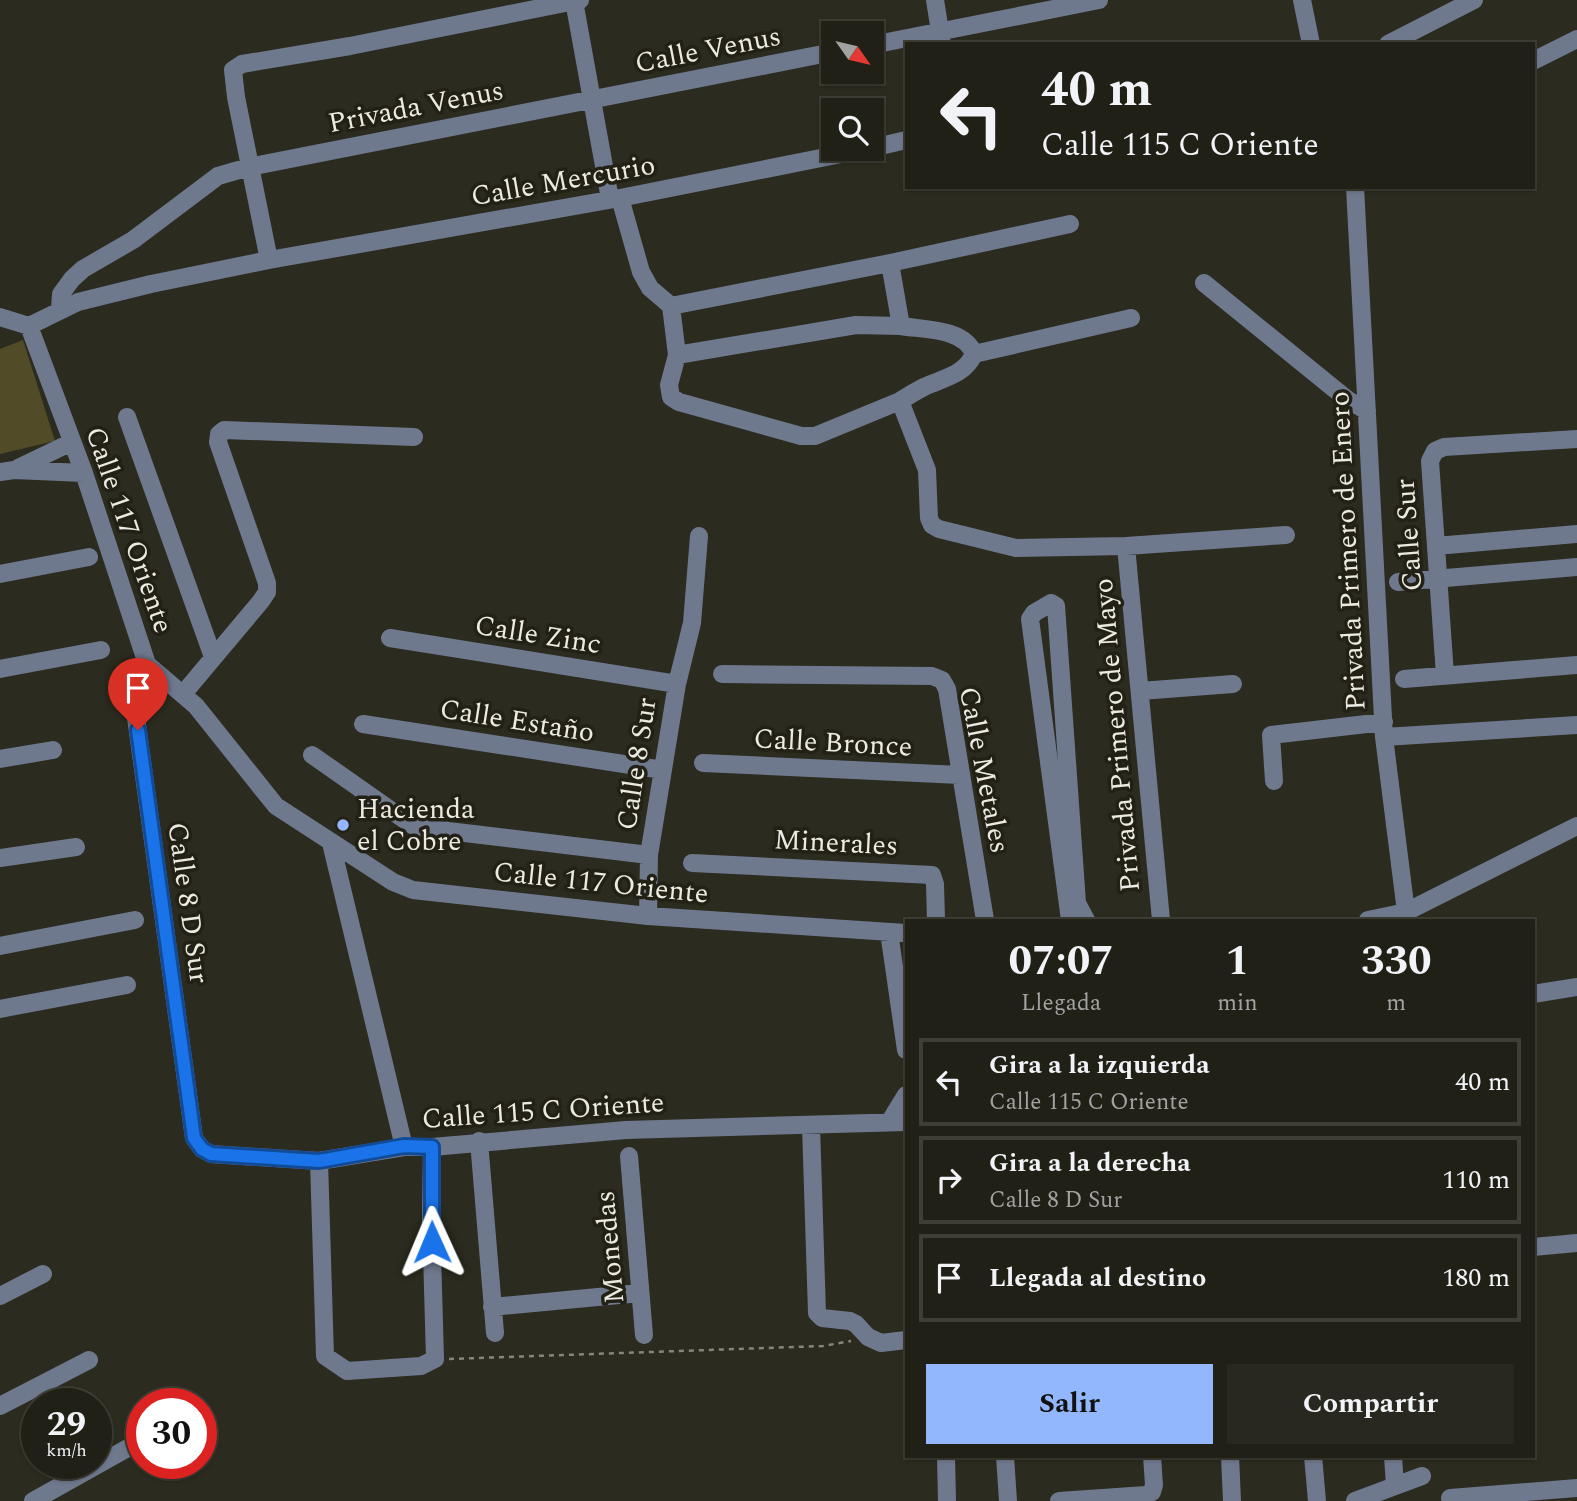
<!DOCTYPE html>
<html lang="es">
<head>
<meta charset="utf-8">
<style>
	:root { --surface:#212017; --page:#292820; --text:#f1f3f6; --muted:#a2a3a1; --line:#3e3e36; --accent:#93b7fd }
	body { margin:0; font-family:Spectral,serif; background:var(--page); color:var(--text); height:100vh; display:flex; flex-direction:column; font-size:26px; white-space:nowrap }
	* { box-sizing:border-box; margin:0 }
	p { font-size:23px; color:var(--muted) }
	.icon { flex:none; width:38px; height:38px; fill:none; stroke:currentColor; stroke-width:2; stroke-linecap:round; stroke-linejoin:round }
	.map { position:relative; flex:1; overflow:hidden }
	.panel { position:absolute; left:905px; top:919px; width:630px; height:539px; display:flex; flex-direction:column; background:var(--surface); border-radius:0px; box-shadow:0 2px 5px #0004,0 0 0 2px var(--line) }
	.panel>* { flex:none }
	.top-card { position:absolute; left:905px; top:42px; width:630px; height:147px; border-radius:0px; box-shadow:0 2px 5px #0004,0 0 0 2px var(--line); background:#212017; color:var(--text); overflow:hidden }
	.needle { width:46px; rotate:124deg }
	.fabs { position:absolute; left:821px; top:21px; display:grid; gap:14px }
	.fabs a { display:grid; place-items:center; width:63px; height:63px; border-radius:0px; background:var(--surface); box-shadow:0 2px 5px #0004,0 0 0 2px var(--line); font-size:35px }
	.speed { position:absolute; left:21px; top:1388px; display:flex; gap:14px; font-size:35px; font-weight:700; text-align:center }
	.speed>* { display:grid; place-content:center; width:91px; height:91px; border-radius:50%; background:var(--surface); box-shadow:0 2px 5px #0004,0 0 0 2px var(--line); line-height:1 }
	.speed small { font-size:18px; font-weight:400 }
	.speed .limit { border:10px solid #d22; background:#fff; color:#111 }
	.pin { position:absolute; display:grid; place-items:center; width:60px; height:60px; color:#fff; margin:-72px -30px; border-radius:50% 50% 50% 0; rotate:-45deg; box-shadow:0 0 7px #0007 }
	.pin .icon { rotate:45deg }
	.me { position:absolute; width:77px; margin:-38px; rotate:359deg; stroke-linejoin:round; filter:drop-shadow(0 0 5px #0008) }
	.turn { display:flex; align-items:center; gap:24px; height:147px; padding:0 21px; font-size:32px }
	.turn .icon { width:91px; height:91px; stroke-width:2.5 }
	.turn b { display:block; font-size:49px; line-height:60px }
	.eta { display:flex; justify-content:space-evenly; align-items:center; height:119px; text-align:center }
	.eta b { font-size:42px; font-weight:700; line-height:49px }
	.action { display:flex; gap:14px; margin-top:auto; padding:14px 21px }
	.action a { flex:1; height:80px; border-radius:0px; background:var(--accent); color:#111; font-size:28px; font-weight:700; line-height:80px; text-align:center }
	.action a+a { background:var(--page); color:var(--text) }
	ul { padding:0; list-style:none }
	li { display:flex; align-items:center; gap:21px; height:88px; margin:0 14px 10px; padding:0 7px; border:4px solid var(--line); border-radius:0px }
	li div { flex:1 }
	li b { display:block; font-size:26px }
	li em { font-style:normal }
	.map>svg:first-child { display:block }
</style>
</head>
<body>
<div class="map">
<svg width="1577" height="1501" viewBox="0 0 1577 1501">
	<rect width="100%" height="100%" fill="#2c2b1f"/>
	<path fill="#514c27" d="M23,340L55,441L0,454V349Z"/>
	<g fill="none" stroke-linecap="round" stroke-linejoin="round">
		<path stroke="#87867c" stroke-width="2.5" stroke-dasharray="5 5" stroke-linecap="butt" d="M449,1359L823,1346L851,1341"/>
		<path stroke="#6f798e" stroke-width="18" d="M935,0L942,44
			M1302,0L1311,44
			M574,1L610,199
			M1388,44L1474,0
			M872,45L1099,0
			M1533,61L1577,39
			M872,148L906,140
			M1355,187L1384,737L1406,912
			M620,198L641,272L650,288L671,306L677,355L669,385L671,397L679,402L801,436H815L900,401
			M269,260L236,97L233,70L242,64L350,46L580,0
			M890,263L901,326C925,330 964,328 974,354C965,375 943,378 924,387C916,391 908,396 900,401L927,470L929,518L932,525L939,529L1016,548L1126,546L1286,535
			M1204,283L1348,400L1367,411
			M671,306L890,263L1070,224
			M60,309L61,294L72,279L83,269L133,240L218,176L249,167L833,52
			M0,317L29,326L78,302L151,284L269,260L620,198L866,149
			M29,326L84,473L147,664L196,706L276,806L393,882L413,890L648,916L906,933
			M974,354L1131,318
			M677,355L856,325L901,326
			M127,417L213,657
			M18,468L72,442
			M0,472L14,470L84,473
			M1126,546L1161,920
			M1436,546L1577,534
			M0,574L89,557
			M1398,582L1577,567
			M390,638L677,684
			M147,664L134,703L194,1138L202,1149L211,1154L319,1161L404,1147H432L626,1130L906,1122
			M0,669L101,650
			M722,674L932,676L942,680L947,689L985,920
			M1445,675L1430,461L1435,451L1444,447L1577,439
			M1404,679L1577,665
			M1140,691L1233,684
			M183,694L261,601L267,592V583L218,442L219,434L224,430L414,437
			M363,724L663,770
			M1384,737L1577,725
			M312,755L412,825L423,828L649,855
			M0,759L53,750
			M703,763L960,775
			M1274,781L1271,735L1384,722
			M331,843L404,1147
			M0,858L76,847
			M692,863L932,875L935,884L936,920
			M648,916L649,855L677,684L692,623L699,536
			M1070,920L1030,619L1034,613L1051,603L1056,606L1077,903L1086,920
			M1368,920L1406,912L1577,826
			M889,932L906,1050
			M0,946L135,920
			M1533,994L1577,987
			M0,1009L127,985
			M890,1121L906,1095
			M811,1126L817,1313L822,1318L850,1321L856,1324L868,1337L881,1343L906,1340
			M479,1141L495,1333
			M629,1156L644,1335
			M319,1161L325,1356L347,1371L421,1366L435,1359L431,1218L432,1147
			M1533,1247L1577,1243
			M0,1296L43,1274
			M492,1307L640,1293
			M0,1406L89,1360
			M946,1456L947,1501
			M1005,1456L1008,1501
			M1230,1456L1232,1501
			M1313,1456L1317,1501
			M1393,1456L1395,1486
			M1450,1498L1577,1488
			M33,1501L142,1440
			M1059,1501L1146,1495L1152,1492L1154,1485L1152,1456
			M1355,1501L1422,1476"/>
	</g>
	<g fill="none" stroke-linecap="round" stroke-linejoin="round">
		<defs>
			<path id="route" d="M138,730L194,1138L202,1149L211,1154L319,1161L404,1146L432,1147V1242"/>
		</defs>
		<use href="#route" stroke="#114b97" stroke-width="18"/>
		<use href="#route" stroke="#1a73e8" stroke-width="12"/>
	</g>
	<circle fill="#93b7fd" stroke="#232115" stroke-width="2.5" cx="343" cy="825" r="7"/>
	<g text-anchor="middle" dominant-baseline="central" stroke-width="7" stroke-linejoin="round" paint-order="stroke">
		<g font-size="28" fill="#ecebe3" stroke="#232115">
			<text transform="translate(708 50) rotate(-11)">Calle Venus</text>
			<text transform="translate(416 107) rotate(-11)">Privada Venus</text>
			<text transform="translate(563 181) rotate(-10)">Calle Mercurio</text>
			<text transform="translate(129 530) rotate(71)">Calle 117 Oriente</text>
			<text transform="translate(1409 535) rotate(-94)">Calle Sur</text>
			<text transform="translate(1348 551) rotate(-93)">Privada Primero de Enero</text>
			<text transform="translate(538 635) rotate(9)">Calle Zinc</text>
			<text transform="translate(517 721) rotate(9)">Calle Estaño</text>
			<text transform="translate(1117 735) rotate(-95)">Privada Primero de Mayo</text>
			<text transform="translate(833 743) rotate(3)">Calle Bronce</text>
			<text transform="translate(637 764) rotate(-81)">Calle 8 Sur</text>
			<text transform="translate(984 770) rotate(79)">Calle Metales</text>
			<text transform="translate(836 843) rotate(3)">Minerales</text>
			<text transform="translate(601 883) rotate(6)">Calle 117 Oriente</text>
			<text transform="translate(188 903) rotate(82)">Calle 8 D Sur</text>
			<text transform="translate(543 1111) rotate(-4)">Calle 115 C Oriente</text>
			<text transform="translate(610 1247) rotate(-95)">Monedas</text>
		</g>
		<g font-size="28" fill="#ecebe3" stroke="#232115" text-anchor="start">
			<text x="357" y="809">Hacienda<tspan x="357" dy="32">el Cobre</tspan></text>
		</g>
	</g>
</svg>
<div class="fabs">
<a><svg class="needle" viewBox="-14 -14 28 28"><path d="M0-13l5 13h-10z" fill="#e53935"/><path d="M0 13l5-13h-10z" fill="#a2a3a1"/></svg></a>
<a><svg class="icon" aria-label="search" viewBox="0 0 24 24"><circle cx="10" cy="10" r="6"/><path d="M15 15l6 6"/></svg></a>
</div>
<div class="speed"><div>29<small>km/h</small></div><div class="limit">30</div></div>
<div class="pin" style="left:138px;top:730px;background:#d93025"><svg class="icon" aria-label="arrive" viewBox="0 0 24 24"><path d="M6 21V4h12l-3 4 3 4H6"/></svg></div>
<svg class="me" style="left:432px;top:1242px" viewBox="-20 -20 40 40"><path d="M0-17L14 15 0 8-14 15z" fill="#1a73e8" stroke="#fff" stroke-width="4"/></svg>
<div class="top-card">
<div class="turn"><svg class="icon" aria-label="left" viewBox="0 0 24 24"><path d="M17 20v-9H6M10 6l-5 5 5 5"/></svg><div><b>40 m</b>Calle 115 C Oriente</div></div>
</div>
<section class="panel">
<div class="eta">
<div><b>07:07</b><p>Llegada</p></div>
<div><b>1</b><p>min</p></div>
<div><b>330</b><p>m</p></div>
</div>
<ul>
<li><svg class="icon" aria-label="left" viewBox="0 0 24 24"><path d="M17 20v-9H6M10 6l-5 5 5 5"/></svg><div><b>Gira a la izquierda</b><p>Calle 115 C Oriente</p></div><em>40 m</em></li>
<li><svg class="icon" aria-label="right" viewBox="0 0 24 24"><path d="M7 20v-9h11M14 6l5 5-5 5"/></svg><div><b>Gira a la derecha</b><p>Calle 8 D Sur</p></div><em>110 m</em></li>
<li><svg class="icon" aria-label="arrive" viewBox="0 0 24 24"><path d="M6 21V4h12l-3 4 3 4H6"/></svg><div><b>Llegada al destino</b></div><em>180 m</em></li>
</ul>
<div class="action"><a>Salir</a><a>Compartir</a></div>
</section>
</div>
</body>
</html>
